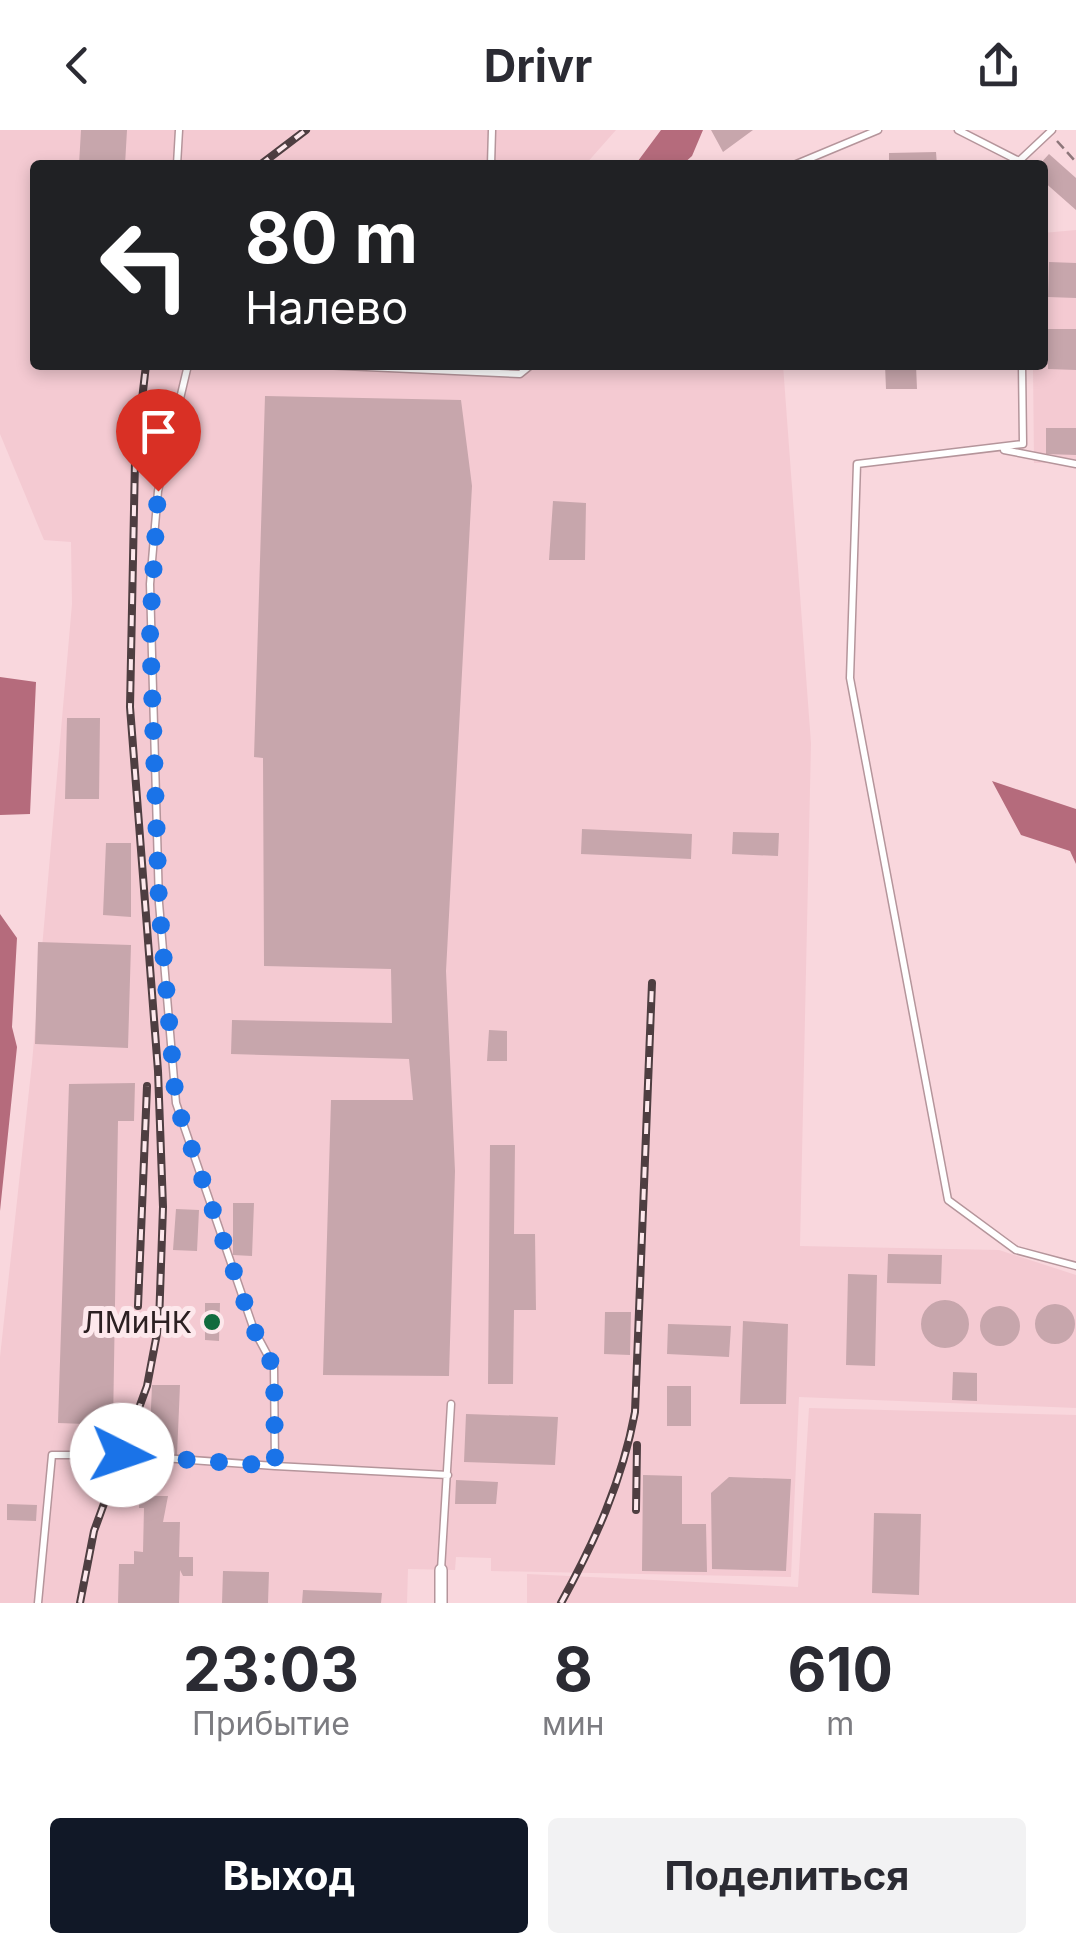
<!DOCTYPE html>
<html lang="ru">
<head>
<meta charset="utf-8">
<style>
	:root { --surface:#fff; --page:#f2f2f3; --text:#2b2b33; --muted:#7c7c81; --accent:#111827 }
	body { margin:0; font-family:Inter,sans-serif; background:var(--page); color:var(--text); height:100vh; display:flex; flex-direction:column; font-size:38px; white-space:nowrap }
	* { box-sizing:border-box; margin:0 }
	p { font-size:32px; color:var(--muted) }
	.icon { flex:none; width:55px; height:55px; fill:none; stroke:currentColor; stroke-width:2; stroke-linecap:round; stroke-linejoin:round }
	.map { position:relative; height:1473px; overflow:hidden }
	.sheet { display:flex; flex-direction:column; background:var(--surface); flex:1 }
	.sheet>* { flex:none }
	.banner { position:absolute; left:30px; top:30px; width:1018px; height:210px; border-radius:10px; box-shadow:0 5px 15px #0003; background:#202124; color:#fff; overflow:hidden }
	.pin { position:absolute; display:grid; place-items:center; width:85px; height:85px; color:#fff; margin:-102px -42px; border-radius:50% 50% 50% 0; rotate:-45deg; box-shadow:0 0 10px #0007 }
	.pin .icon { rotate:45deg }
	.me { position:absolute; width:110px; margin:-55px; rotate:94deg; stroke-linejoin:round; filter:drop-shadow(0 0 8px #0008) }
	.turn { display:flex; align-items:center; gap:35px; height:210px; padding:0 50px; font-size:45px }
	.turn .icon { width:130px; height:130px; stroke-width:2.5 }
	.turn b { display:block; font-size:70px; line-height:85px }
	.eta { display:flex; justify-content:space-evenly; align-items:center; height:170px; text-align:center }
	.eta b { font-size:60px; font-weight:700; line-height:70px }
	.button { display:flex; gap:20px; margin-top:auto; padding:20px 50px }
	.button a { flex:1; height:115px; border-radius:10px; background:var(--accent); color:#fff; font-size:40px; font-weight:700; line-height:115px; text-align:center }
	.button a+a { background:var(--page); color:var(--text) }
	header { display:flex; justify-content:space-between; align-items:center; height:130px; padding:0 50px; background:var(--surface); font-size:45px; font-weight:700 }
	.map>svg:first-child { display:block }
</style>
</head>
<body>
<header><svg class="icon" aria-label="back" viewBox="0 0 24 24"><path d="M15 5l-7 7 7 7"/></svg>Drivr<svg class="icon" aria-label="share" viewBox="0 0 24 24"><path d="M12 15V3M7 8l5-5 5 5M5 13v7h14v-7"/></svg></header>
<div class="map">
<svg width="1076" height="1473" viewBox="0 0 1076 1473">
	<rect width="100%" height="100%" fill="#f9d7dd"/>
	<path fill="#f4cad2" d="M0,0H616L585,35H35V235H783L811,613L800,1116L999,1120L1076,1145V1278L799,1267L791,1447L491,1441V1428L456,1427L455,1440L408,1439L407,1473H0V1227L32,933L72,474L71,412L44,410L0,304Z
		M1076,100V333H1034L1033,235H1042L1043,103Z
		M809,1278L1076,1285V1473H527V1444L798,1457Z"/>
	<path fill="#b56b7c" d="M661,0H703L692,26L682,35H635Z
		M0,547L36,552L30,684L0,685Z
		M992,651L1076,679V734L1070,721L1021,705Z
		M0,784L17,808L12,897L17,917L0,1081Z"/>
	<path fill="#c7a6ac" d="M81,0H127L125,35H79Z
		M711,0H753L723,22Z
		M936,22L937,35H889V23Z
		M1049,24L1076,48V80L1042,50L1039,35Z
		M1049,132L1076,133V168L1048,167Z
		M1048,199H1076V240L1048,239Z
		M885,235H916L917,259H886Z
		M265,266L461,270L472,356L446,841L455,1041L449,1246L323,1245L331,970H413L409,929L231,924L232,890L392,893L391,839L264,836L263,628L254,627Z
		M1046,298H1076V325L1046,324Z
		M553,371L586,373L585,430H549Z
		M67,588H100L99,669H65Z
		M582,699L692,704L691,729L581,724Z
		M733,702L779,703L778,726L732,724Z
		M106,713H131V787L103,785Z
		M38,812L131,815L128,918L35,914Z
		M489,900L507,901V931H487Z
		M135,953L134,991H118L113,1295L58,1293L69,954Z
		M490,1015H515L514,1104H535L536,1180H514L513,1254H488Z
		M233,1073H254L252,1126L233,1125Z
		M176,1079L199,1080L197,1121L173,1120Z
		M888,1124L942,1125L941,1154L887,1153Z
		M848,1144L877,1145L875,1236L846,1235Z
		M921 1194a24 24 0 1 1 48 0a24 24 0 1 1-48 0Z
		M205,1173H220L219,1211L205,1210Z
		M1035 1194a20 20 0 1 1 40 0a20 20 0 1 1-40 0Z
		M980 1196a20 20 0 1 1 40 0a20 20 0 1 1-40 0Z
		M605,1182H631L630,1225L604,1224Z
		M743,1191L788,1194L786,1274H740Z
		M668,1194L731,1196L729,1227L667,1224Z
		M953,1242L977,1243V1271L952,1270Z
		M152,1255H180L177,1325L149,1323Z
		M667,1256H691V1296H667Z
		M466,1284L558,1287L555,1335L464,1332Z
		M643,1345L682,1346V1394H706L707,1442L642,1441Z
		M729,1347L791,1349L786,1441L712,1439L711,1363Z
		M456,1350L498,1352L496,1374H455Z
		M139,1366H168L163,1392H180L179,1427H193V1446H183L180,1440L179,1473H118L119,1434H134V1421L143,1422L144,1378H139Z
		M7,1374L37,1375L36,1391L7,1390Z
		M874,1383L921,1384L919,1465L872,1463Z
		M223,1441L269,1442L268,1473H222Z
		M303,1460L382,1463L381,1473H302Z"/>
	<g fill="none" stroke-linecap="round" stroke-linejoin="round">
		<defs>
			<path id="service" d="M958,0L1019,31L1020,35
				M1019,31L1052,0
				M177,35L179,0
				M491,35L492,0
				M794,35L878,0
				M188,235L158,361L150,454L159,773L176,973L254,1200L274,1237L275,1336L448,1345
				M322,235L520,244L531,235
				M1022,235L1023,314L857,334L850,548L948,1070L1016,1120L1076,1136
				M1004,320L1076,334
				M441,1440L451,1274
				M38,1473L52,1325H122L275,1336"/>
			<path id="minor" d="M441,1473V1440"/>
		</defs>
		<use href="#service" stroke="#b5959b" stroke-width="9"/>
		<use href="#minor" stroke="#b5959b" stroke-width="14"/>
		<path stroke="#8d767a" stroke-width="2.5" stroke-dasharray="10 5" stroke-linecap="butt" d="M1057,11L1076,32"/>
		<use href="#service" stroke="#fff" stroke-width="6"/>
		<use href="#minor" stroke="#fff" stroke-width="11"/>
		<defs>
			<path id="rail" d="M260,35L306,0
				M138,1176L147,956
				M636,1380L637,1315
				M80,1473L94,1401L147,1256L159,1193L163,1077L158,941L130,577L135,330L146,235
				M561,1473C595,1411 622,1352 635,1282L652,853"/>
		</defs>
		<use href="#rail" stroke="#4e3e41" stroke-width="8"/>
		<use href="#rail" stroke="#fde8ec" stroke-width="4" stroke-dasharray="11" stroke-linecap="butt"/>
	</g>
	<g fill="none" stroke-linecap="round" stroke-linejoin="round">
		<path stroke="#1a73e8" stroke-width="18" stroke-dasharray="0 32.4" d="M122,1325L275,1336L274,1238L254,1200L176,973L159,773L150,500L158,361"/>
	</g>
	<circle fill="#116b3e" stroke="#fde8ec" stroke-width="4" cx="212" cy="1192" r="10"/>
	<g text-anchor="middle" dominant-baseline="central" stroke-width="10" stroke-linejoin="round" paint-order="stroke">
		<g font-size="30" fill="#2c2022" stroke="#fde8ec" text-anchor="end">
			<text x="192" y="1192">ЛМиНК</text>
		</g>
	</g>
</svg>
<div class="pin" style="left:158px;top:361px;background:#d93025"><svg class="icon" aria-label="arrive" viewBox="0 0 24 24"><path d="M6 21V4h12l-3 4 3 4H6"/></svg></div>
<svg class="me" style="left:122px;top:1325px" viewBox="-20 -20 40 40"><circle r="19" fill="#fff"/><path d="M0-13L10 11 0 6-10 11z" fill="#1a73e8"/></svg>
<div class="banner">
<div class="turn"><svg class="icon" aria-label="left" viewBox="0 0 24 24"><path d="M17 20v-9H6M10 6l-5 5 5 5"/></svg><div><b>80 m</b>Налево</div></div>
</div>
</div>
<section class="sheet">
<div class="eta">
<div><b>23:03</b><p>Прибытие</p></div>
<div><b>8</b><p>мин</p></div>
<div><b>610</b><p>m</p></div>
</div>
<div class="button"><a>Выход</a><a>Поделиться</a></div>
</section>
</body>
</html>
